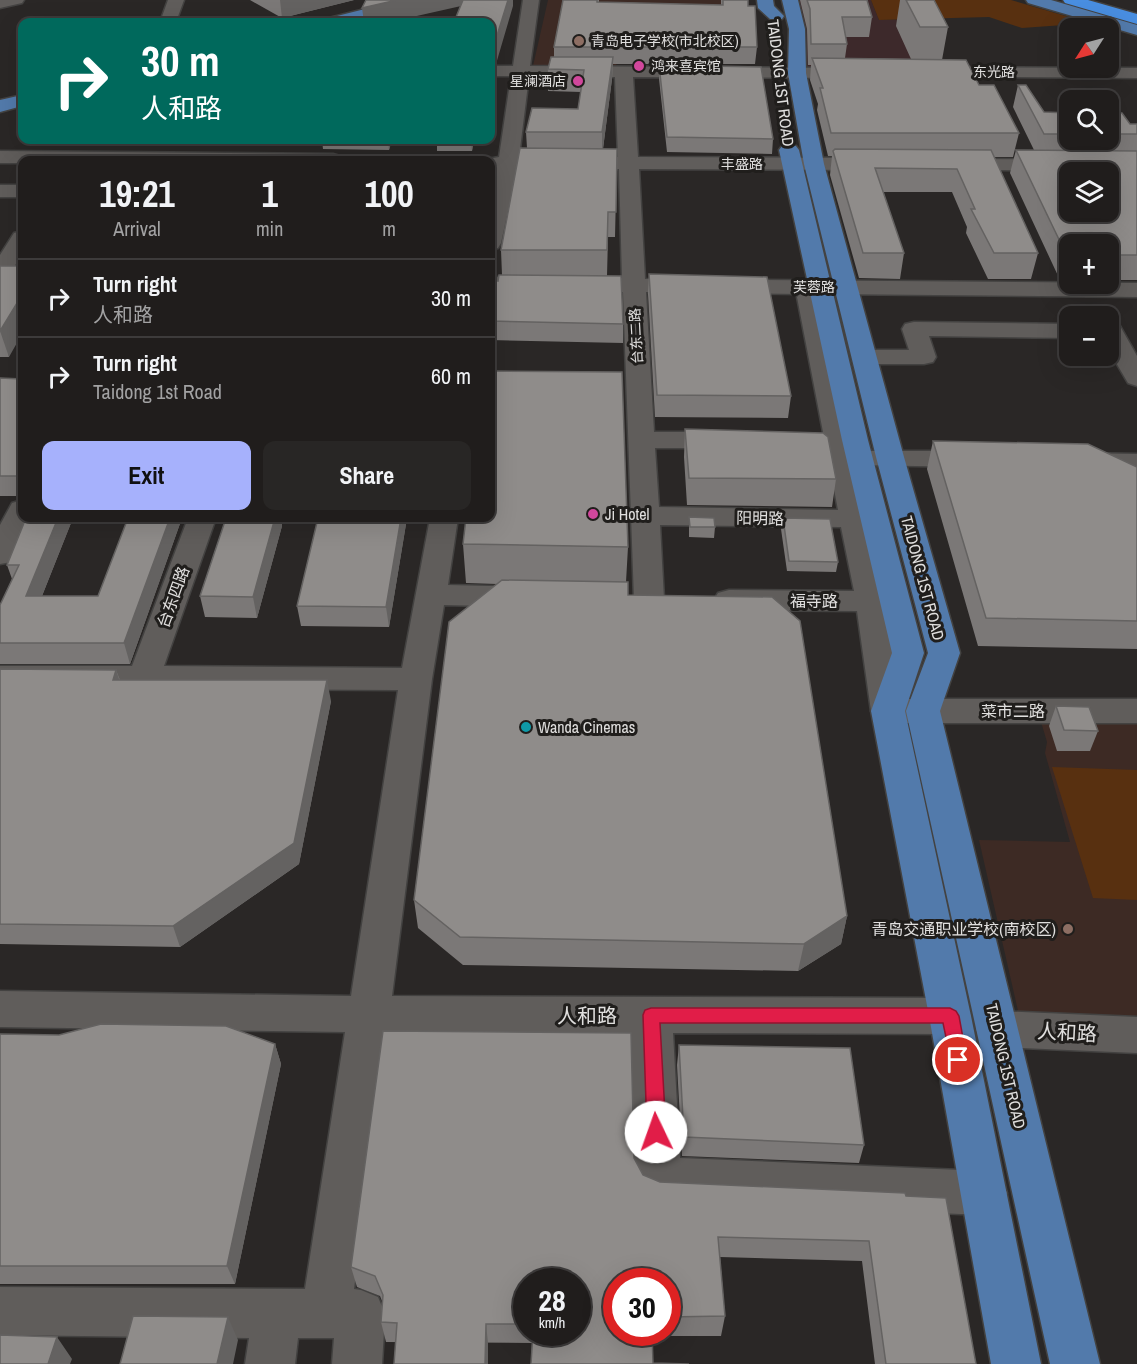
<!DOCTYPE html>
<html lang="en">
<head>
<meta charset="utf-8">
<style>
	:root { --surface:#201d1c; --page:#282625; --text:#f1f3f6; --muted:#a2a2a3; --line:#3d3b3b; --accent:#a6b1fc }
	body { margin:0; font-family:"Archivo Narrow","Noto Sans SC",sans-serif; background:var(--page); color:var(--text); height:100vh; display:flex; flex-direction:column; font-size:22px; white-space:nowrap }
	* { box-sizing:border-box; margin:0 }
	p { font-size:20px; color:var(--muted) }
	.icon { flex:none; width:33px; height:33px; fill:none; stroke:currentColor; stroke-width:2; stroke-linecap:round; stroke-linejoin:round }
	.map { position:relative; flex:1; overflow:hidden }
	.panel { position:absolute; left:18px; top:156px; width:477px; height:366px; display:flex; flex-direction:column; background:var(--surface); border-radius:12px; box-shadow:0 6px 24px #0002,0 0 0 2px var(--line) }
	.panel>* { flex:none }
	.guide { position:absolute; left:18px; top:18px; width:477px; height:126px; border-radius:12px; box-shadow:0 6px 24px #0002,0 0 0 2px var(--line); background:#00695c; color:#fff; overflow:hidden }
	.needle { width:39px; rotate:234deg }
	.fabs { position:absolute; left:1059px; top:18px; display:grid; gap:12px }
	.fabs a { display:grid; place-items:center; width:60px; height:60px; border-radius:12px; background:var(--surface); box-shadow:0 6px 24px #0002,0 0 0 2px var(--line); font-size:30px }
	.speed { position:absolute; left:513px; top:1268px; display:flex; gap:12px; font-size:30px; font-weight:700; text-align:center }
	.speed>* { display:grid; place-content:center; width:78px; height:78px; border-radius:50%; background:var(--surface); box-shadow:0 6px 24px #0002,0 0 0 2px var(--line); line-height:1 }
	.speed small { font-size:15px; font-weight:400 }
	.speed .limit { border:9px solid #d22; background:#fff; color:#111 }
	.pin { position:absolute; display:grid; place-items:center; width:51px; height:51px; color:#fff; margin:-26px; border:3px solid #fff; border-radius:50%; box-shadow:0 2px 6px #0007 }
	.me { position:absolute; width:66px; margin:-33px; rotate:357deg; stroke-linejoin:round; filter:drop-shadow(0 0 4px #0008) }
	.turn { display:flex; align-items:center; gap:21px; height:126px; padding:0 24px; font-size:27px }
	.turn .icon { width:78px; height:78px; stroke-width:2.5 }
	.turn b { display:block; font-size:42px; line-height:51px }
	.eta { display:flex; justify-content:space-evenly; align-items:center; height:102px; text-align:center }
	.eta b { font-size:36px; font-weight:700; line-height:42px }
	.cta { display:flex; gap:12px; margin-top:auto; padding:12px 24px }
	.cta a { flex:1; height:69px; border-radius:12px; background:var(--accent); color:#111; font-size:24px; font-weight:700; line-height:69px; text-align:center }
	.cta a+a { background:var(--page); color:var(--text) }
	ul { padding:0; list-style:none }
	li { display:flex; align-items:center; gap:18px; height:78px; padding:0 24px; border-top:2px solid var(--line) }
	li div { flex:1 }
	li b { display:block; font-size:22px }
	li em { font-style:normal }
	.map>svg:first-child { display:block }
</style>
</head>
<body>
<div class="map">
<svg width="1137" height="1364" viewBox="0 0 1137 1364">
	<rect width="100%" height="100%" fill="#2a2726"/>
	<path fill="#3d292b" d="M795,0H871L879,20L922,19L947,68L803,69Z"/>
	<path fill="#3d2a24" d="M548,0H743L744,16L624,14L616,67L533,66Z
		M1039,715L1137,720V1021L1019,1015L979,840L1070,842L1045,753L1047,742Z"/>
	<path fill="#583010" d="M871,0H1011L1107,28L1064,25L1022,28L989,17L879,20Z
		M1052,767L1137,770V900L1093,898Z"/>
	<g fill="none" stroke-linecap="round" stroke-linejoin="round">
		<defs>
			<path id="minor" d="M0,0H24L22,3L0,8Z
				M168,0H184L176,22H160Z
				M523,0H539L530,66L855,68L861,69L864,73L861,77L855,78L633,77L638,157L876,158L883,160L886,164L883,168L876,170L639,169L645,279L1137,283V297L826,294L821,299L854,451H975L985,453L989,459L985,465L975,467L857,465L867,510L883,513L887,519L883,525L871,528L886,601L903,699H1137V723H888L876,719L871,711L857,611L729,610L718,607L714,600L718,593L729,590L854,591L841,527L660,525L664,599L660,606L649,609L638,606L634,599L623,292L490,291V277L622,278L619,169H517L501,243L498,248L490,249V195L497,169H490V160H482L499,157L511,76H490V66H513ZM529,76L615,77L618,157H519ZM646,292L800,294L797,297L838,510L659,507L655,448H729L739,446L742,440L739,434L729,432H654Z
				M927,67L1137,68V78L921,76L918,72L921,68Z
				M0,151L333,154L340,156L343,160H22V163H0Z
				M951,159L1137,160V172L944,169L941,165L944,161Z
				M0,185H22V197H0Z
				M22,231V254L8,277L0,279V255L14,233Z
				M914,322L1070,324V338L929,336L936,357L933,362L924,364H864L855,362L852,357L855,352L864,350H909L902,329L905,324Z
				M1108,324L1120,326L1137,356V386L1128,383L1108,349Z
				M1080,453L1137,454V470L1080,469L1070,467L1066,461L1070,455Z
				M22,500V518H32L11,562L0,564V525L12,503Z
				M188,518H216L164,666L402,668L430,518H458L448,585L528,587L539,590L543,597L539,604L528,607L444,605L432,679L392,996L950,998L965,1003L971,1016L965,1029L950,1034L673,1033L680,1158L984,1171L1000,1177L1007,1193L1000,1209L984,1215L658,1201L642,1194L635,1179L631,1033L387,1032L354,1289L361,1290L378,1297L385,1314L382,1364H332L334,1338H298L295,1364H245L249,1338L0,1335V1287L305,1289L345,1032L0,1027V991L351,996L398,690L0,688V666H132Z
				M997,1011L1137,1017V1053L997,1047L982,1042L976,1029L982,1016Z"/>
			<path id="major" d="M401,0H428L426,3L349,22H323L325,19Z
				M757,0H773L774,6L784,16L782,19H770L758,8Z
				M782,0H798L805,29L806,73L824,164L904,457L960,653L940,711L1100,1364H1050L906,711L928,653L876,457L804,164L788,73L789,29Z
				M1026,0H1051L1137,25V35L1028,3Z
				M22,95V106L0,112V100Z
				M789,144L796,146L799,150L868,440L924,653L905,711L971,1016L1041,1364H991L929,1016L871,711L892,653L842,440L779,150L782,146Z"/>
			<path id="highway" d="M1063,0H1088L1137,14V24L1065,3Z"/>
		</defs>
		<use href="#minor" stroke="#434241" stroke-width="3"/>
		<use href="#major" stroke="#434241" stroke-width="3"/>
		<use href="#highway" stroke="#434241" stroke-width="3"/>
		<use href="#minor" fill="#605d5b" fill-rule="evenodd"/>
		<use href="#major" fill="#527aab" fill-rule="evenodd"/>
		<use href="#highway" fill="#498ee0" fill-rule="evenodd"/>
	</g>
	<path fill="#7b7877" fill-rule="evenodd" d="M250,0H354L282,18Z
		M563,0H599V2L721,5V0H748V6L757,47L755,64H613L612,79L603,149H617L615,237H608L607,276L502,275L501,250L527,148L526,132L578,109L581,92L548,91V69L554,57V47Z
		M800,0H867L872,17L869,37H845L847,44L845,58L911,59L896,26L900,0H934L948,27L942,60L979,85L1019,133L1013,157H994L1038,253L1031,279H988L966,233L967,227L952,192H883L904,253L900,279L859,278L830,175L832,156H828L817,110L818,104L810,80L811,65H808L807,29Z
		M659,65L773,139L772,154L667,152L659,79Z
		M1018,85L1044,112L1070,113V140H1108V113L1130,124H1137V280H1108V244H1070V280H1060L1010,173L1016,150H1034L1013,107Z
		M322,140H392L389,150L323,149Z
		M437,140H474L472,151H437Z
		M0,266L9,357H0Z
		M649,274L791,396L788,418L655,417L648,294Z
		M498,281L623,324V343L490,340V294Z
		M0,378L22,379V496H0Z
		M685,429L836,479L832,507L687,505L684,457Z
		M933,441L1137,467V649L978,646L927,469Z
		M689,517L715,527L714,538L689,537Z
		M73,518L42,596H98L128,518H182L130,664H0V605L12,579L7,565Z
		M226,518H281L282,526L257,618L205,617L200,596Z
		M318,518H407L389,627L301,626L297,606Z
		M783,518L838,562L836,572L787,571L781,529Z
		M463,544L628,547L626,582L628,595L847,916L841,944L798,971L463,965L418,928L414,900L497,584L466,583Z
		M0,669L116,670L120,680L331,701L299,864L180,947L0,944Z
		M1056,706L1098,731L1090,751H1057L1049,726Z
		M0,1034L275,1044L281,1064L235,1284H0Z
		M679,1045L864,1145L859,1163L682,1156L677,1065Z
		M634,1158L643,1175L660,1182L906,1196L976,1364H875L862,1261L720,1257L725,1316L721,1336H652L531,1364L532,1343L386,1342L381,1322L382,1301L380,1296L357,1287L351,1267ZM526,1281L578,1332H526ZM668,1281V1332H616Z"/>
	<path fill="#646261" d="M280,0H354L282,18Z
		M397,0H470V4L390,22H364L362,8Z
		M508,0H513V6L496,64L492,65V79L490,85V44Z
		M613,57L612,79L602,156V132Z
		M388,140H392L389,150Z
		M471,140H474L472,151Z
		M22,295V334L9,357L0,331Z
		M58,518H73L34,616L26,596Z
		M170,518H182L130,664L124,643Z
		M275,518H281L282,526L257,618L253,597Z
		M401,518H407L389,627L386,607Z
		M116,670L123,691L113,680Z
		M327,680L331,701L299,864L180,947L173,926Z
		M847,916L841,944L798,971L804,944Z
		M275,1044L281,1064L235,1284L227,1266Z
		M228,1317L238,1340L233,1364H217Z
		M486,1324L488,1343V1364H485Z
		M57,1337L72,1359L70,1364H48Z"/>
	<path fill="#8f8c8a" stroke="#646261" stroke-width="1.5" fill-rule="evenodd" d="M366,0H397L362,8Z
		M463,0H508L495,42L490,44V22H454Z
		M563,0H597V2L723,5V0H748V6H755L757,47H554Z
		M807,0H867L872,17H842L847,44H811L810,9Z
		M906,0H934L948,27H920Z
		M551,57H613L602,132H526L532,108L578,109L584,70L548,69Z
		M812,58L966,60L979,85H994L1019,133H831L820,88H823Z
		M659,65L761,67L773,139L667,137Z
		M1018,85H1026L1044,112L1070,113V134H1044Z
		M1108,113H1122L1130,124H1137V134H1108Z
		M520,148L617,149L616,212H608L607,250H501Z
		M835,149L991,150L1038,253H994L971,209H975L957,169L875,168L904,253H863L833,151Z
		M1016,150L1137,151V255H1108V244H1070V254H1066ZM1070,172H1108V212H1070Z
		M0,266H22V295L0,331Z
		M649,274L767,277L791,396L657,395Z
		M499,275L621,276L623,324L490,321V294L493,280L498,281Z
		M490,371L622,372L628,547L463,544L466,518H490Z
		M0,378L22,379V476H0Z
		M685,429L823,433L828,437L836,479L689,478Z
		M933,441L1088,444L1137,467V621L986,618Z
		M689,517L714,518L715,527H690Z
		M26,518H58L26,596H98L128,518H170L124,643H0V605L19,565H7Z
		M226,518H275L253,597L200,596Z
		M318,518H401L386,607L297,606Z
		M783,518L830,519L838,562L789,561Z
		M502,580L628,582V595L772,597L800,621L847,916L804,944L460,937L414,900L449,622Z
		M0,669L116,670L113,680H327L294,843L173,926L0,924Z
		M1056,706L1089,707L1098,731L1064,730Z
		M101,1024L226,1026L275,1044L227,1266H0V1034L59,1035Z
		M383,1031L631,1033L634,1158L643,1175L660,1182L905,1193L906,1196L946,1198L976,1364H886L869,1241L718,1237L725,1316L668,1317V1281H616V1332H652L653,1363L689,1364H531L533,1332H578V1281H526V1324H486L485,1364H394L397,1323L381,1322L383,1295L375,1276L351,1267Z
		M679,1045L850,1048L864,1145L684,1137Z
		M133,1316L228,1317L217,1364H120Z
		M0,1335L57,1337L48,1364H0Z"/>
	<path fill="#e11d48" stroke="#92132f" stroke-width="1.5" d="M651,1008H950L956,1011L959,1016L967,1060L965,1066L958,1068L952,1066L943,1023H660L666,1132L663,1138L656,1141L650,1138L647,1132L643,1015L645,1010Z"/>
	<g fill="#8d6e63" stroke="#201e1c" stroke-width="2">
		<circle cx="579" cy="41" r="6"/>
		<circle cx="1068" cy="929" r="6"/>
	</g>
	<g fill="#d1479c" stroke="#201e1c" stroke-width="2">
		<circle cx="639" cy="66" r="6"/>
		<circle cx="578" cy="81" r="6"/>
		<circle cx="593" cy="514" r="6"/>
	</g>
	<circle fill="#0f9aa8" stroke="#201e1c" stroke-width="2" cx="526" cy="727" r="6"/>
	<g text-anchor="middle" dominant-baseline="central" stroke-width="6" stroke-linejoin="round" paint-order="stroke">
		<g font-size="14" fill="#e0dfde" stroke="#201e1c" text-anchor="start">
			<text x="591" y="41">青岛电子学校(市北校区)</text>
			<text x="651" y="66">鸿来喜宾馆</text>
			<text x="566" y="81" text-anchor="end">星澜酒店</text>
		</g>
		<g font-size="14" fill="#e0dfde" stroke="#201e1c">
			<text x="994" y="72">东光路</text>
			<text x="742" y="164">丰盛路</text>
			<text x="814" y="287">芙蓉路</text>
			<text transform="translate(636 336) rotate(-93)">台东二路</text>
		</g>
		<g font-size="16" fill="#e0dfde" stroke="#201e1c">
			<text transform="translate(781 83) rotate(83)">TAIDONG 1ST ROAD</text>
			<text transform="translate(760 518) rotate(1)">阳明路</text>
			<text transform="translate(923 578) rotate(75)">TAIDONG 1ST ROAD</text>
			<text transform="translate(173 597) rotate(-70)">台东四路</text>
			<text x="814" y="601">福寺路</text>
			<text x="1013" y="711">菜市二路</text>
			<text transform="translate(1006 1066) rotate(77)">TAIDONG 1ST ROAD</text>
		</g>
		<g font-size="16" fill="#e0dfde" stroke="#201e1c" text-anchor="start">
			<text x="605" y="514">Ji Hotel</text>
			<text x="538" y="727">Wanda Cinemas</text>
			<text x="1056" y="929" text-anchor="end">青岛交通职业学校(南校区)</text>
		</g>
		<g font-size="20" fill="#e0dfde" stroke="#201e1c">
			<text x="587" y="1015">人和路</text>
			<text transform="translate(1067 1032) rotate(3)">人和路</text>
		</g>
	</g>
</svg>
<div class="fabs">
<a><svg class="needle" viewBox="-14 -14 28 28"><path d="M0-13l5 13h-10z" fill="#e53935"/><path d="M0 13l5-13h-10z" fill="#a2a2a3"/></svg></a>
<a><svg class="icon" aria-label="search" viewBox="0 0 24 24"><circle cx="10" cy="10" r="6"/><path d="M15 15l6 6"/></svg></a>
<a><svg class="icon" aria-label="layers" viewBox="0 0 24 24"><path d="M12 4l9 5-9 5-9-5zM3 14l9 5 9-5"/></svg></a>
<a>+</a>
<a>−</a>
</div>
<div class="speed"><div>28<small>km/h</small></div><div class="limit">30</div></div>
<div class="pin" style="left:958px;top:1060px;background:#d93025"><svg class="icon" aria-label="arrive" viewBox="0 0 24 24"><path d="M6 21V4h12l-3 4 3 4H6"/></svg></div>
<svg class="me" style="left:656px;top:1132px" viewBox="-20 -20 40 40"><circle r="19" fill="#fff"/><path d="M0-13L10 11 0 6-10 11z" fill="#e11d48"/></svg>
<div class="guide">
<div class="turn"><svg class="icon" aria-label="right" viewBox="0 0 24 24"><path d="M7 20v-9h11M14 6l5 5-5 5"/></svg><div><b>30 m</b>人和路</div></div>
</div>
<section class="panel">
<div class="eta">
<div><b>19:21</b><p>Arrival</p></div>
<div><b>1</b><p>min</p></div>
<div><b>100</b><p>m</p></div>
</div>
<ul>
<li><svg class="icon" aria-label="right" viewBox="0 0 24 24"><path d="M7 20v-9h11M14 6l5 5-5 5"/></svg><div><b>Turn right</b><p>人和路</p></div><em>30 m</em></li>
<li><svg class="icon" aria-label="right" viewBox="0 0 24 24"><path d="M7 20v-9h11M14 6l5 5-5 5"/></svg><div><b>Turn right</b><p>Taidong 1st Road</p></div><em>60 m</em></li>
</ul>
<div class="cta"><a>Exit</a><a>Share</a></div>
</section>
</div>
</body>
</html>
